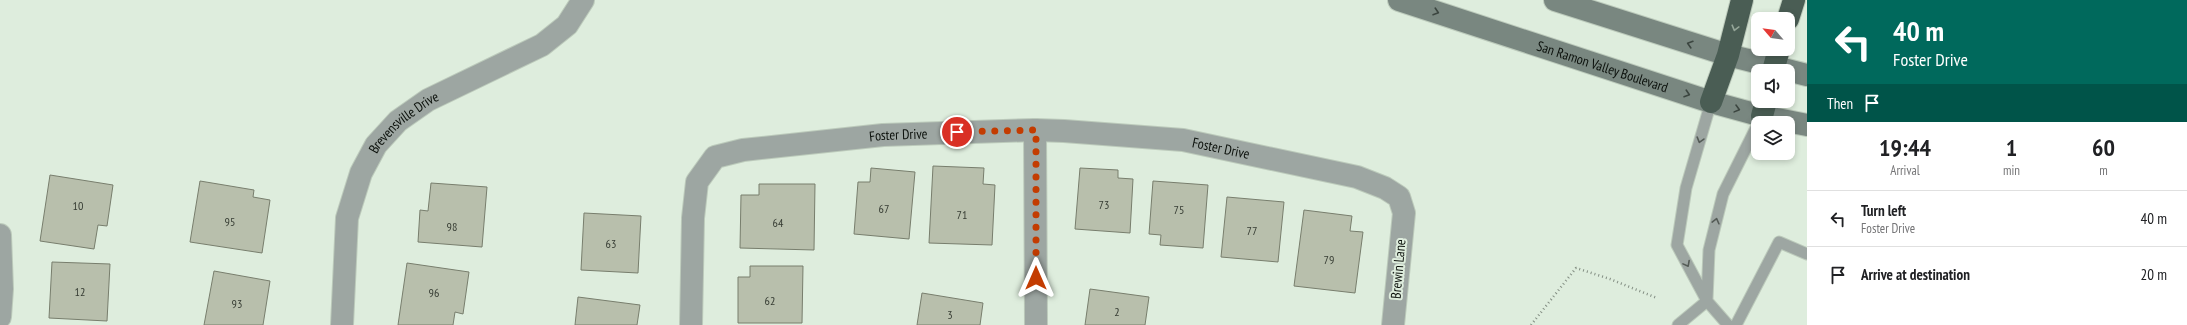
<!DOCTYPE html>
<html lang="en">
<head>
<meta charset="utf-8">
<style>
	:root { --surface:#fff; --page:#f2f2f2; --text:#202124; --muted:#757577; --line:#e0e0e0 }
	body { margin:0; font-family:"PT Sans Narrow",sans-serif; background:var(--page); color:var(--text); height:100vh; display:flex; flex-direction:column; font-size:15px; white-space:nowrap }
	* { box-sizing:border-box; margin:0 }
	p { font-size:13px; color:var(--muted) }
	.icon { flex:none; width:22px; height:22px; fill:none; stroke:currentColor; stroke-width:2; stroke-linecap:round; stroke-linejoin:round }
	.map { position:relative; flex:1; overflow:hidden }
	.drawer { display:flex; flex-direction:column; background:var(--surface); width:380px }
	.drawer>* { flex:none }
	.guide { background:#00695c; color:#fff; overflow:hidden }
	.needle { width:26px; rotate:298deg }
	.buttons { position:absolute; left:1751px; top:12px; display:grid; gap:8px }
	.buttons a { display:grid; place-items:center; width:44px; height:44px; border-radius:8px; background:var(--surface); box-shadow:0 2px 6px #0003; font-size:20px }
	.pin { position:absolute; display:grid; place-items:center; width:34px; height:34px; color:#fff; margin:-17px; border:2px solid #fff; border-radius:50%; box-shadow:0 1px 4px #0007 }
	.me { position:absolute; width:44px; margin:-22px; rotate:0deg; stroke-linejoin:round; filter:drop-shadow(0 0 3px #0008) }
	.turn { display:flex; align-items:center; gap:14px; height:84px; padding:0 20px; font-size:18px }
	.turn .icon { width:52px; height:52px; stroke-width:2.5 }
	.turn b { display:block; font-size:28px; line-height:34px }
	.then { display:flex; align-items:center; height:38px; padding:0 20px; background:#0003; gap:8px; font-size:15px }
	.eta { display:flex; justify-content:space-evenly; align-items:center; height:68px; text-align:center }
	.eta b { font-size:24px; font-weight:700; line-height:28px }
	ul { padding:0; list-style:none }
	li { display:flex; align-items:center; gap:12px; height:56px; padding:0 20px; border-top:1px solid var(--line) }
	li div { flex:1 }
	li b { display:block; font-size:15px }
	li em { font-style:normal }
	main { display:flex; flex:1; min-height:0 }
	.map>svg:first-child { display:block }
</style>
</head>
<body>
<main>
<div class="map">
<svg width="1807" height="325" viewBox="0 0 1807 325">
	<rect width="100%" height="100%" fill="#deeddd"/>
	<path fill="#b8bfac" stroke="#787e6d" d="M933,166L984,168L983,184L995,185L992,245L929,243Z
		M871,168L915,172L909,239L854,234L858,182H870Z
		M1080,168L1118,170V178L1133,179L1130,233L1075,229Z
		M50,175L113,185L107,226L98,225L94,249L40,241Z
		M200,181L254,190L253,197L270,200L262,253L190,242Z
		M1153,181L1208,185L1203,248L1160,245L1161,235L1149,234Z
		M431,183L487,187L482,247L418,242L420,210L428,211Z
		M759,184H815L814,250L740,248L741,195H759Z
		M1227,197L1284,202L1278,262L1221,257Z
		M1304,210L1352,216L1350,231L1363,232L1355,293L1294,286Z
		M584,213L641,216L638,273L581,270Z
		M52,262L110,264L107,321L49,318Z
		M407,263L469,272L463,314L455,312L453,325H398Z
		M750,266H803L802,323H738V277H750Z
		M214,271L270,281L263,325H204Z
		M1090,289L1149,297L1145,325H1085Z
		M922,293L983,303L980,325H917Z
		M578,297L640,305L637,325H575Z"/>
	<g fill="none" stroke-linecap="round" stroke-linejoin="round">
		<defs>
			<path id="service" d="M1707,300L1709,250L1723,194L1758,124
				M1707,301L1677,245L1686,188L1711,102
				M1678,325L1707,301L1728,325
				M1736,325L1779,242L1807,254"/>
			<g id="minor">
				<path d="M1035,130L1036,325"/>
				<path d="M0,235L2,289L0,317"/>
				<path id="s1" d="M342,325L347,218L361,173L376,145L398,121L428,100L542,45L567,25L583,0"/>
				<path id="s2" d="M691,325L693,218L697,182L715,157L743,150L883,135L1035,130L1064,131L1183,140L1357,177L1385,188L1399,197L1404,213L1393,325"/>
			</g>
			<g id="secondary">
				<path id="s3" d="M1399,0L1711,102L1762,116L1807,125"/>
				<path d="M1555,0L1728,55L1807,75"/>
			</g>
			<path id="motorway" d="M1788,19L1794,0
				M1773,71L1779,49
				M1711,102L1728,55L1742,0
				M1762,116L1766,101"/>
		</defs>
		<use href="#service" stroke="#bccabb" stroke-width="13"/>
		<use href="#minor" stroke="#bccabb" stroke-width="24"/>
		<use href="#secondary" stroke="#bccabb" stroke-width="24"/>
		<use href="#motorway" stroke="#bccabb" stroke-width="24"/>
		<path stroke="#838e83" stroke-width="2.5" stroke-dasharray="1 3" stroke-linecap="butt" d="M1531,325L1576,268L1610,279L1657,298"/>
		<use href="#service" stroke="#9da6a2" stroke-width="11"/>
		<use href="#minor" stroke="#9da6a2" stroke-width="22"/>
		<use href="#secondary" stroke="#798780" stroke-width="22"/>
		<use href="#motorway" stroke="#4a5d54" stroke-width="22"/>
	</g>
	<defs><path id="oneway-chevron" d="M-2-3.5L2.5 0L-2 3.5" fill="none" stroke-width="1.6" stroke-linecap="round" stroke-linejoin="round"/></defs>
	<g stroke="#3c4640">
		<use href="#oneway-chevron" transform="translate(1436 12) rotate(18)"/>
		<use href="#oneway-chevron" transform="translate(1690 44) rotate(-163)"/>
		<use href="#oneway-chevron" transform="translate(1687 94) rotate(18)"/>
		<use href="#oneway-chevron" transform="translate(1737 109) rotate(15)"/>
	</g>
	<use stroke="#94a598" href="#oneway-chevron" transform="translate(1735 28) rotate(105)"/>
	<g stroke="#545b56">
		<use href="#oneway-chevron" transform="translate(1700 140) rotate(106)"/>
		<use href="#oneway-chevron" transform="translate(1716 221) rotate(-76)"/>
		<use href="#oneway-chevron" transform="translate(1687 264) rotate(62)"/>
	</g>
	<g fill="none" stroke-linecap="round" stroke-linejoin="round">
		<path stroke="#c33c01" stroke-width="7" stroke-dasharray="0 12.6" d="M957,132L1036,130V278"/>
	</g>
	<g text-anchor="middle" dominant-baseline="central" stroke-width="4" stroke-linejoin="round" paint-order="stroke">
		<g font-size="12" fill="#363c33">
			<text x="1104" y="204">73</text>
			<text x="78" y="205">10</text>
			<text x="884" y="208">67</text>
			<text x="1179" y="209">75</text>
			<text x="962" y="214">71</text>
			<text x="230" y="221">95</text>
			<text x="778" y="222">64</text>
			<text x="452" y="226">98</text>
			<text x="1252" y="230">77</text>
			<text x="611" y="243">63</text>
			<text x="1329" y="259">79</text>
			<text x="80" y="291">12</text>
			<text x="434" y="292">96</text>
			<text x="770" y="300">62</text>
			<text x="237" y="303">93</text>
			<text x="1117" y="311">2</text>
			<text x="950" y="314">3</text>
		</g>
		<g font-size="14" fill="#0b100b" stroke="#deeddd">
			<text stroke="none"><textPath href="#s3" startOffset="214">San Ramon Valley Boulevard</textPath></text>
			<text stroke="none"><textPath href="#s1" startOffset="222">Brevensville Drive</textPath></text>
			<text stroke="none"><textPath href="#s2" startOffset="359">Foster Drive</textPath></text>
			<text stroke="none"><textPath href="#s2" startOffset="683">Foster Drive</textPath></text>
			<text transform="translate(1398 269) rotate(-85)">Brewin Lane</text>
		</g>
	</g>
</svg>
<div class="buttons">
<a><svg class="needle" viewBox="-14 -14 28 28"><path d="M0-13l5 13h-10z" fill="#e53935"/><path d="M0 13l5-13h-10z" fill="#757577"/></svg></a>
<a><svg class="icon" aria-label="sound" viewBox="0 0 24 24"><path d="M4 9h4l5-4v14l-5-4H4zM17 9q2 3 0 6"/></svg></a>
<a><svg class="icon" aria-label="layers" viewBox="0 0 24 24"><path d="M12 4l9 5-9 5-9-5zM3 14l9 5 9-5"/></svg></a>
</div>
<div class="pin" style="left:957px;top:132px;background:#d93025"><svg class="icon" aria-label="arrive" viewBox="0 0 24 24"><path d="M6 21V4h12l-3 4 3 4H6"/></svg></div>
<svg class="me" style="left:1036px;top:278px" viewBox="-20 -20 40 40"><path d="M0-17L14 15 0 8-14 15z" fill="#c33c01" stroke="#fff" stroke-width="4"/></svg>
</div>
<section class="drawer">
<div class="guide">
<div class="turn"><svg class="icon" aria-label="left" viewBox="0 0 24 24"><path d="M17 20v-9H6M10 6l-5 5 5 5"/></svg><div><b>40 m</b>Foster Drive</div></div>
<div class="then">Then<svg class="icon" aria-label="arrive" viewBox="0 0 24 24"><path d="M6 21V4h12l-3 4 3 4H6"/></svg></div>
</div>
<div class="eta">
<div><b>19:44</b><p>Arrival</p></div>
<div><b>1</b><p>min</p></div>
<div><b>60</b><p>m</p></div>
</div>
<ul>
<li><svg class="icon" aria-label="left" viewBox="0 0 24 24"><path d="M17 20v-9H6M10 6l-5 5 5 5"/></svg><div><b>Turn left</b><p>Foster Drive</p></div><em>40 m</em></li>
<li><svg class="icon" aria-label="arrive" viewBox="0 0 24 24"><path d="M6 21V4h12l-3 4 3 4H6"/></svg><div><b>Arrive at destination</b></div><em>20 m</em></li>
</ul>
</section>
</main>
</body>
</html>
